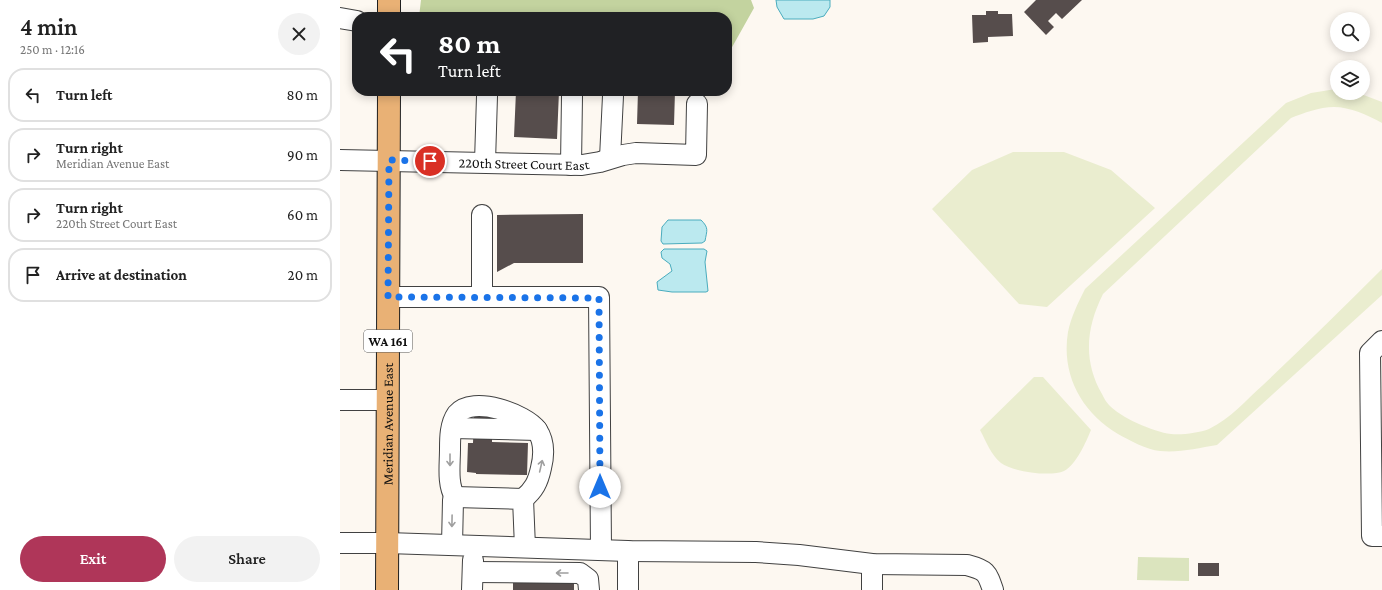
<!DOCTYPE html>
<html lang="en">
<head>
<meta charset="utf-8">
<style>
	:root { --surface:#fff; --page:#f2f2f2; --text:#222; --muted:#767676; --line:#e0e0e0; --accent:#af3659 }
	body { margin:0; font-family:"Crimson Pro",serif; background:var(--page); color:var(--text); height:100vh; display:flex; flex-direction:column; font-size:15px; white-space:nowrap }
	* { box-sizing:border-box; margin:0 }
	p { font-size:13px; color:var(--muted) }
	.icon { flex:none; width:22px; height:22px; fill:none; stroke:currentColor; stroke-width:2; stroke-linecap:round; stroke-linejoin:round }
	.map { position:relative; flex:1; overflow:hidden }
	.sheet { display:flex; flex-direction:column; background:var(--surface); width:340px }
	.sheet>* { flex:none }
	.hud { position:absolute; left:12px; top:12px; width:380px; height:84px; border-radius:16px; box-shadow:0 2px 10px #0003; background:#202124; color:#fff; overflow:hidden }
	.buttons { position:absolute; left:990px; top:12px; display:grid; gap:8px }
	.buttons a { display:grid; place-items:center; width:40px; height:40px; border-radius:50%; background:var(--surface); box-shadow:0 2px 10px #0003; font-size:20px }
	.pin { position:absolute; display:grid; place-items:center; width:34px; height:34px; color:#fff; margin:-17px; border:2px solid #fff; border-radius:50%; box-shadow:0 1px 4px #0007 }
	.me { position:absolute; width:44px; margin:-22px; rotate:0deg; stroke-linejoin:round; filter:drop-shadow(0 0 3px #0008) }
	.turn { display:flex; align-items:center; gap:14px; height:84px; padding:0 20px; font-size:18px }
	.turn .icon { width:52px; height:52px; stroke-width:2.5 }
	.turn b { display:block; font-size:28px; line-height:34px }
	.round { display:grid; place-items:center; flex:none; width:42px; height:42px; border-radius:21px; background:var(--page) }
	.overview { display:flex; align-items:center; justify-content:space-between; height:68px; padding:0 20px }
	h1 { font-size:24px; font-weight:600; line-height:30px }
	.action { display:flex; gap:8px; margin-top:auto; padding:8px 20px }
	.action a { flex:1; height:46px; border-radius:24px; background:var(--accent); color:#fff; font-size:16px; font-weight:600; line-height:46px; text-align:center }
	.action a+a { background:var(--page); color:var(--text) }
	ul { padding:0; list-style:none }
	li { display:flex; align-items:center; gap:12px; height:54px; margin:0 8px 6px; padding:0 12px; border:2px solid var(--line); border-radius:16px }
	li div { flex:1 }
	li b { display:block; font-size:15px }
	li em { font-style:normal }
	main { display:flex; flex:1; min-height:0 }
	.map>svg:first-child { display:block }
</style>
</head>
<body>
<main>
<section class="sheet">
<div class="overview"><div><h1>4 min</h1><p>250 m · 12:16</p></div><a class="round"><svg class="icon" aria-label="close" viewBox="0 0 24 24"><path d="M6 6l12 12M18 6L6 18"/></svg></a></div>
<ul>
<li><svg class="icon" aria-label="left" viewBox="0 0 24 24"><path d="M17 20v-9H6M10 6l-5 5 5 5"/></svg><div><b>Turn left</b></div><em>80 m</em></li>
<li><svg class="icon" aria-label="right" viewBox="0 0 24 24"><path d="M7 20v-9h11M14 6l5 5-5 5"/></svg><div><b>Turn right</b><p>Meridian Avenue East</p></div><em>90 m</em></li>
<li><svg class="icon" aria-label="right" viewBox="0 0 24 24"><path d="M7 20v-9h11M14 6l5 5-5 5"/></svg><div><b>Turn right</b><p>220th Street Court East</p></div><em>60 m</em></li>
<li><svg class="icon" aria-label="arrive" viewBox="0 0 24 24"><path d="M6 21V4h12l-3 4 3 4H6"/></svg><div><b>Arrive at destination</b></div><em>20 m</em></li>
</ul>
<div class="action"><a>Exit</a><a>Share</a></div>
</section>
<div class="map">
<svg width="1042" height="590" viewBox="0 0 1042 590">
	<rect width="100%" height="100%" fill="#fdf8f1"/>
	<path fill="#dbe4be" d="M798,557L849,558V581L797,580Z"/>
	<path fill="#c3d39f" d="M81,0H411L414,8L391,49H387V17H79Z"/>
	<path fill="#eaedcf" d="M996,89L997,93L1021,94L1042,102V123C1028,115 1010,107 994,107C979,107 964,113 951,118L763,294C746,328 743,361 762,394C764,398 766,402 769,405C780,417 813,432 831,434C842,435 859,433 869,429C890,419 906,400 923,385C963,347 1003,308 1042,269V295L877,445C858,448 839,453 820,451C807,450 789,440 778,434C741,412 721,374 728,332C731,317 738,303 745,289L946,103L971,93Z
		M673,152H724L771,170L815,208L707,307L679,304L592,209L632,170Z
		M694,377H703L751,430C746,442 736,465 724,471C711,477 673,472 661,463C651,455 646,441 640,430Z"/>
	<path fill="#bbe9ef" stroke="#4aacbe" d="M436,0H490V7L484,16L473,19H444L437,7Z
		M328,220H361C369,228 367,230 365,241L362,243L323,244L321,241L322,227Z
		M324,249H364L367,251L365,262L368,291L366,292H332L318,290L317,282L332,271L330,264L322,258L321,252Z"/>
	<path fill="#564d4c" d="M696,0H742L722,19L716,13L708,21L714,27L706,35L684,12Z
		M646,11H658V14H672L673,36L648,37V42L633,43L632,15H646Z
		M176,91H219L217,139L174,137Z
		M298,91H335L334,125L297,124Z
		M243,214V263H174L157,272V215Z
		M134,416H152V442L188,443L187,475L136,474V473L127,472L128,443H133Z
		M858,563H879V576H858Z
		M173,577H234V590H173Z"/>
	<g fill="none" stroke-linecap="round" stroke-linejoin="round">
		<defs>
			<g id="minor">
				<path d="M0,18L17,21"/>
				<path d="M270,158L273,96"/>
				<path id="s1" d="M0,160L242,165L260,162L283,155L296,153L356,155L357,104"/>
				<path d="M145,162L147,96"/>
				<path d="M231,165L232,96"/>
				<path d="M142,215V297"/>
				<path d="M48,297H259L261,550"/>
				<path d="M1042,341L1030,353L1032,536H1042"/>
				<path d="M0,400H48"/>
				<path d="M112,428L197,430"/>
				<path d="M115,497C107,484 110,465 110,449C110,438 110,424 117,414C133,395 185,414 197,430C205,442 204,456 201,468C198,482 194,490 183,499"/>
				<path d="M115,497L183,499L185,547"/>
				<path d="M0,543H47L288,551L416,552L459,555L532,564L627,565C646,570 647,572 653,590"/>
				<path d="M112,545L113,500L115,497"/>
				<path d="M288,551V590"/>
				<path d="M133,572L240,573L248,579L249,590"/>
				<path d="M132,590L133,560"/>
				<path d="M532,590V564"/>
			</g>
			<g id="major">
				<path d="M49,0V17"/>
				<path id="s2" d="M47,590L49,91"/>
			</g>
		</defs>
		<use href="#minor" stroke="#414141" stroke-width="22"/>
		<use href="#major" stroke="#1f1f1f" stroke-width="24"/>
		<use href="#minor" stroke="#fff" stroke-width="20"/>
		<use href="#major" stroke="#e9b175" stroke-width="22"/>
	</g>
	<defs><path id="oneway-shaft" d="M-6 0H5M1.5-3L5.5 0L1.5 3" fill="none" stroke-width="1.6" stroke-linecap="round" stroke-linejoin="round"/></defs>
	<g stroke="#9f9f9f">
		<use href="#oneway-shaft" transform="translate(110 460) rotate(90)"/>
		<use href="#oneway-shaft" transform="translate(201 466) rotate(-77)"/>
		<use href="#oneway-shaft" transform="translate(112 521) rotate(91)"/>
		<use href="#oneway-shaft" transform="translate(222 573) rotate(-180)"/>
	</g>
	<g fill="none" stroke-linecap="round" stroke-linejoin="round">
		<path stroke="#1a73e8" stroke-width="7" stroke-dasharray="0 12.6" d="M90,161L49,160L48,297L259,298L260,487"/>
	</g>
	<g text-anchor="middle" dominant-baseline="central" stroke-width="4" stroke-linejoin="round" paint-order="stroke">
		<rect fill="#fff" stroke="#565656" stroke-width="1" x="24" y="330" width="48" height="22" rx="3"/>
		<g font-size="13" font-weight="bold" fill="#0e0e0e">
			<text x="48" y="341">WA 161</text>
		</g>
		<g font-size="14" fill="#0e0e0e" stroke="#fff">
			<text stroke="none"><textPath href="#s1" startOffset="184">220th Street Court East</textPath></text>
			<text stroke="none"><textPath href="#s2" startOffset="166">Meridian Avenue East</textPath></text>
		</g>
	</g>
</svg>
<div class="buttons">
<a><svg class="icon" aria-label="search" viewBox="0 0 24 24"><circle cx="10" cy="10" r="6"/><path d="M15 15l6 6"/></svg></a>
<a><svg class="icon" aria-label="layers" viewBox="0 0 24 24"><path d="M12 4l9 5-9 5-9-5zM3 14l9 5 9-5"/></svg></a>
</div>
<div class="pin" style="left:90px;top:161px;background:#d93025"><svg class="icon" aria-label="arrive" viewBox="0 0 24 24"><path d="M6 21V4h12l-3 4 3 4H6"/></svg></div>
<svg class="me" style="left:260px;top:487px" viewBox="-20 -20 40 40"><circle r="19" fill="#fff"/><path d="M0-13L10 11 0 6-10 11z" fill="#1a73e8"/></svg>
<div class="hud">
<div class="turn"><svg class="icon" aria-label="left" viewBox="0 0 24 24"><path d="M17 20v-9H6M10 6l-5 5 5 5"/></svg><div><b>80 m</b>Turn left</div></div>
</div>
</div>
</main>
</body>
</html>
